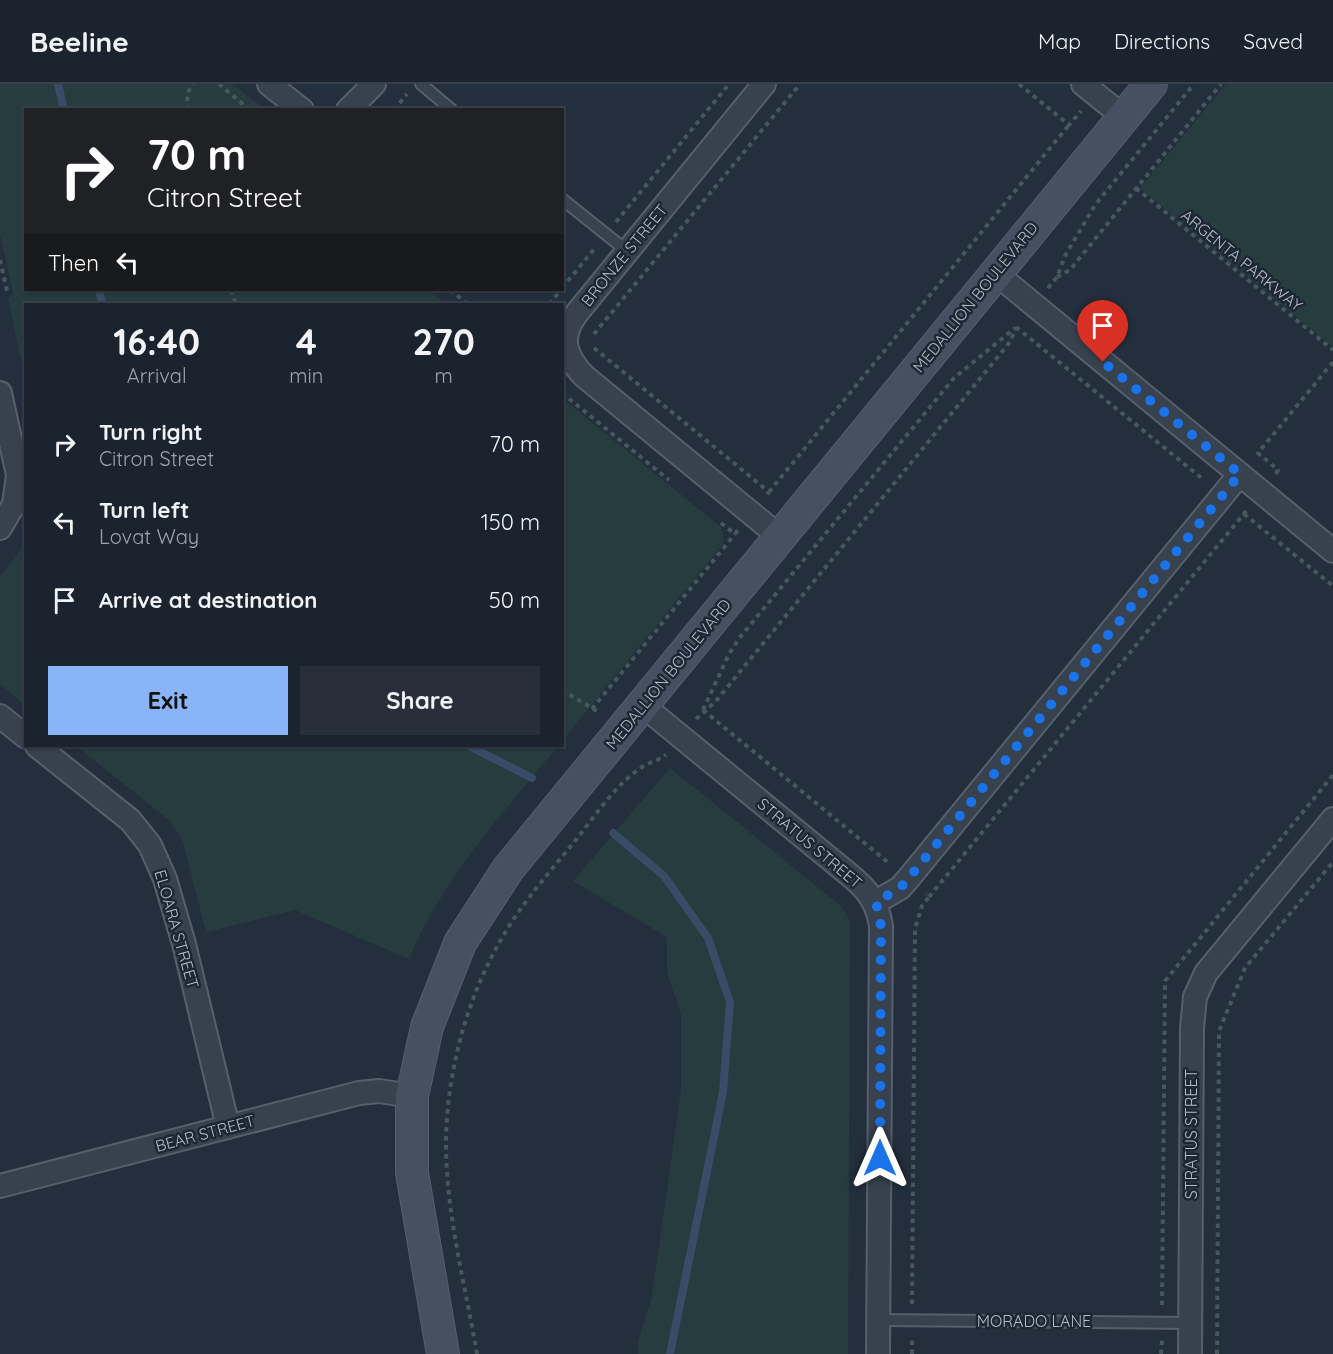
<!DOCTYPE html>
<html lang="en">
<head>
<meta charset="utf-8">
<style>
	:root { --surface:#1b232e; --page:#282f3a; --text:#f1f3f6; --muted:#a0a4aa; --line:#39404a; --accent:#8ab4f8 }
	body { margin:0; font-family:Quicksand,sans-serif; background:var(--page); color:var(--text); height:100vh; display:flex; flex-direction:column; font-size:22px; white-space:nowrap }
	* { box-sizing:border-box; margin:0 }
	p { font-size:20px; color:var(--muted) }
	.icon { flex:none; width:33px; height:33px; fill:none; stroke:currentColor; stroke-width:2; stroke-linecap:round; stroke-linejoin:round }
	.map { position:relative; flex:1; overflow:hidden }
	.side { position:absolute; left:24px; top:219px; width:540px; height:444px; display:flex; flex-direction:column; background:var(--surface); border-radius:0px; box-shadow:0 2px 4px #0004,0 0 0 2px var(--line) }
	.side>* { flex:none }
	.top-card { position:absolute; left:24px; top:24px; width:540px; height:183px; border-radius:0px; box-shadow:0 2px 4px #0004,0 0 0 2px var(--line); background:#202124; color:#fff; overflow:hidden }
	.pin { position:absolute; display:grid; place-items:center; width:51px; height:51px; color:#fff; margin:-62px -26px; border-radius:50% 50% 50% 0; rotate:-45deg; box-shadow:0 0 6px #0007 }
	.pin .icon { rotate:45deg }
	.me { position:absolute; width:66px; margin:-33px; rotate:0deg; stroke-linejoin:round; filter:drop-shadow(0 0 4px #0008) }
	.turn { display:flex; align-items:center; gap:21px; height:126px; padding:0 24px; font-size:27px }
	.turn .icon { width:78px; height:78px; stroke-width:2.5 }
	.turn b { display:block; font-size:42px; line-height:51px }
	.then { display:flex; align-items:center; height:57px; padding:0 24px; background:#0003; gap:12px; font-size:22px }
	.eta { display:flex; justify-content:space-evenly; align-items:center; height:102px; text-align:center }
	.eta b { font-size:36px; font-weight:700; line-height:42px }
	.primary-button { display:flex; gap:12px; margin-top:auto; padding:12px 24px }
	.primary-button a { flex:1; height:69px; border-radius:0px; background:var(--accent); color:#111; font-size:24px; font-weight:700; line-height:69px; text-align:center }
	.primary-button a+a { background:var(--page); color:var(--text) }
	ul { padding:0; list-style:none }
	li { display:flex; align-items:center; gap:18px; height:78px; padding:0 24px }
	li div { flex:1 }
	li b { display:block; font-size:22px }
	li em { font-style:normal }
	header { display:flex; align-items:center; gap:36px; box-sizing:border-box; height:84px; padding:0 30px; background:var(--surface); border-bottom:2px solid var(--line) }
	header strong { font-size:28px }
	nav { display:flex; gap:33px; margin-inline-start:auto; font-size:21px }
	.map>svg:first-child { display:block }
</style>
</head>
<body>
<header>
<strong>Beeline</strong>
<nav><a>Map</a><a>Directions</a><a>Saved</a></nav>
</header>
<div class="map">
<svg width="1333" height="1270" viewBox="0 0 1333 1270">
	<rect width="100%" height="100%" fill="#242f3e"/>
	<path fill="#263c3f" d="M0,0H233L264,25L26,26V206H427L446,220H26L25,294L8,215L13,209L0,150Z
		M1226,0H1333V263L1140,104Z
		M563,315L721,443L724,459L563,656Z
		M25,460V621L0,600V492Z
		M76,662H558C503,729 443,794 409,875L295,826L206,848L182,755L169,736Z
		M670,684L841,822L850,837L848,1270H638V1258L652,1212L681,1006V930L667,889V853L573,797Z"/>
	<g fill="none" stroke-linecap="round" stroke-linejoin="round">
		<path stroke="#394c67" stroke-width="8" d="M58,0L64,26
			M99,206L102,220
			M469,662L532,694
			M613,749L664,792L708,854L730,918L723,1008L670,1270"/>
		<defs>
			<path id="lane" d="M421,0L452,26
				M562,115L627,167
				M879,1236L1190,1239"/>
			<path id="street" d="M269,0L302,26
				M764,0L577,229C559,253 564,271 584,292L780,453
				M1083,0L1124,33
				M348,26L374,0
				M994,188L1333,467
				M0,309L18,391L14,420L0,444
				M641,620L846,788C866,804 877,816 881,842L878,1270
				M0,632L26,653
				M37,662L130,736L150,761L165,795L184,860L228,1043
				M876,818L900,804L908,795L1240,390
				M0,1102L359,1009L379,1007L412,1012
				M1190,1270L1192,944L1195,913L1206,889L1333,735"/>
			<path id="secondary" d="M443,1270L412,1089V1012L427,943L460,859L508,785L1151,0"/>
		</defs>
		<use href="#lane" stroke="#565f6c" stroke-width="14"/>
		<use href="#street" stroke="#565f6c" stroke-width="26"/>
		<use href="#secondary" stroke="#565f6c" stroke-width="34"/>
		<path stroke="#44595c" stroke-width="4" stroke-dasharray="4.5 4.5" stroke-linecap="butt" d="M219,0L250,26
			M1019,0L1069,41L1081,27
			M188,26L187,10L193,0
			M394,26L407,10
			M1136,104L1333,266
			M616,138L729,0
			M0,176L8,211
			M1057,193L1070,186L1221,0
			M562,204L596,163
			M1048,204L1057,193L1065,172L1095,121L1194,0
			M231,206L236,220
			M450,206L468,220
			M549,220L561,206
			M1016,243L1204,396
			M594,250L800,0
			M594,264L769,408L765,413
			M562,309L669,396
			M1276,390L1278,386L1258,369L1333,278
			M769,408L1069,41
			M1244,430L1333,502
			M721,439L735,450L738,446
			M562,606L600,629
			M592,625L735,450
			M703,626L729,570L741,552L954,294L1015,244
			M703,626L890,780
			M696,635L716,617L1010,258L1016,243
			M929,813L1247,426
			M912,1220L915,844L922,822L929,813L926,810
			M1162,1221L1165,897L1333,691
			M477,1270C465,1200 445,1126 446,1054C448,979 470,903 511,839C530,810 553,784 575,757C595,732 615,701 642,683C650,678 659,676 666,671
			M912,1270V1254
			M1161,1270L1162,1256
			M1217,1270L1219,947L1245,884L1333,778"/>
		<use href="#lane" stroke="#38414e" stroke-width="10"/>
		<use href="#street" stroke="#38414e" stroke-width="22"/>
		<use href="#secondary" stroke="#465061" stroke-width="32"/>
	</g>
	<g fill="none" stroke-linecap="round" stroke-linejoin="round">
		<path stroke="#1a73e8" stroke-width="10" stroke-dasharray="0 18" d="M880,1074L881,842L876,818L900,804L908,795L1240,390L1103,278"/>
	</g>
	<g text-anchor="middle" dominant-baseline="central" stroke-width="5" stroke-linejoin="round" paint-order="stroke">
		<g font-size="16" fill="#b4bcc9" stroke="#1d2633">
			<text transform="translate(624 171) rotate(-51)">BRONZE STREET</text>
			<text transform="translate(1242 176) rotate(39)">ARGENTA PARKWAY</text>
			<text transform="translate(975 213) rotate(-51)">MEDALLION BOULEVARD</text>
			<text transform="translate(668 590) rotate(-51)">MEDALLION BOULEVARD</text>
			<text transform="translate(810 759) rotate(40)">STRATUS STREET</text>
			<text transform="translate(177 845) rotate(74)">ELOARA STREET</text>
			<text transform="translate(205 1049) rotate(-15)">BEAR STREET</text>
			<text transform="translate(1191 1050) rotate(-90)">STRATUS STREET</text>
			<text x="1034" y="1237">MORADO LANE</text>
		</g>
	</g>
</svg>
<div class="pin" style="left:1103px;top:278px;background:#d93025"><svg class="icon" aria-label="arrive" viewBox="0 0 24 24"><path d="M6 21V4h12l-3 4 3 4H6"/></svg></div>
<svg class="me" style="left:880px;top:1074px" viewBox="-20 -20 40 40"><path d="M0-17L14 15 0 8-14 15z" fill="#1a73e8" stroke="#fff" stroke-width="4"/></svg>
<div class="top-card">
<div class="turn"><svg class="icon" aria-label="right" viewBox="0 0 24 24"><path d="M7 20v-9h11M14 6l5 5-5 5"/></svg><div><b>70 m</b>Citron Street</div></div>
<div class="then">Then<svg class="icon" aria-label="left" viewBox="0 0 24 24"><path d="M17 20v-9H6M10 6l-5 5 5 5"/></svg></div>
</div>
<section class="side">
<div class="eta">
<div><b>16:40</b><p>Arrival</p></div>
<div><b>4</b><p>min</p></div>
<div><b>270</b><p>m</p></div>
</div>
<ul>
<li><svg class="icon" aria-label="right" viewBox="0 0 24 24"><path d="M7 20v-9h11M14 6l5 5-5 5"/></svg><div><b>Turn right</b><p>Citron Street</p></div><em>70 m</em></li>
<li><svg class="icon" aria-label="left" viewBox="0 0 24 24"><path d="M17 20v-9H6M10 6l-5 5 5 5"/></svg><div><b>Turn left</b><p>Lovat Way</p></div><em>150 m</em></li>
<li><svg class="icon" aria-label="arrive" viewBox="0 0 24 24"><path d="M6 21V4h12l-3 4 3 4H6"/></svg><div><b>Arrive at destination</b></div><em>50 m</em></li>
</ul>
<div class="primary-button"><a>Exit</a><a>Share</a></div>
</section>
</div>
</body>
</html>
